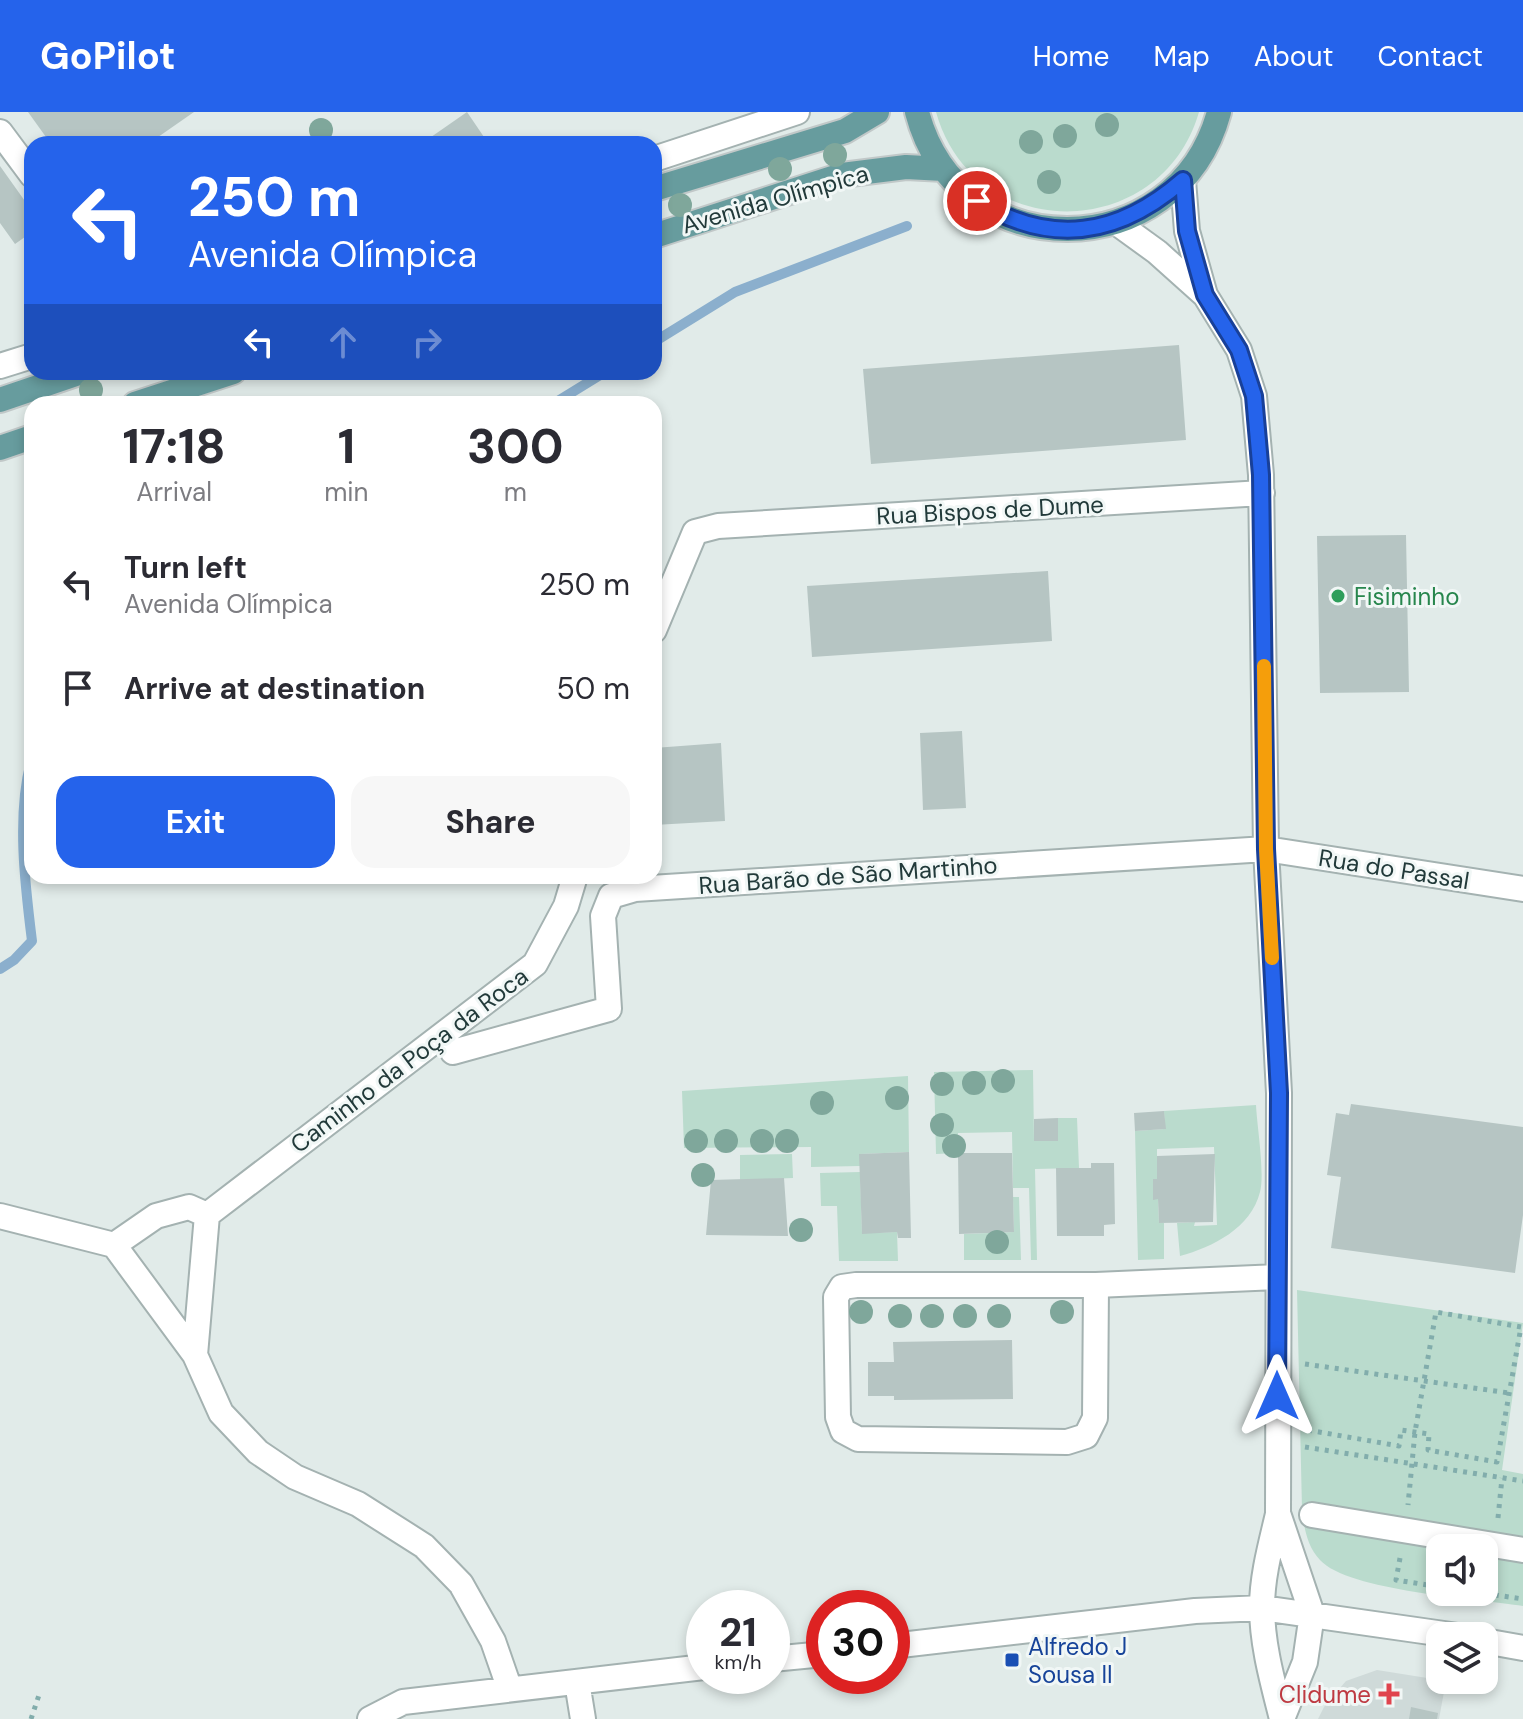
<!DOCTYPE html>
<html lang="en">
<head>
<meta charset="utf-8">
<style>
	:root { --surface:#fff; --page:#f7f7f7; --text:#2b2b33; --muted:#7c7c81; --accent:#2563eb }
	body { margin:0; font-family:"DM Sans",sans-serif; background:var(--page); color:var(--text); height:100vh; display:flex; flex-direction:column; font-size:30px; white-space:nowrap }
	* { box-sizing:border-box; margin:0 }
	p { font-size:26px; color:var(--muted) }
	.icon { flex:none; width:44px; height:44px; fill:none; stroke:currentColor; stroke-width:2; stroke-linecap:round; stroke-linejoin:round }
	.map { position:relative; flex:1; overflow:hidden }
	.side { position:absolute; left:24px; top:284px; width:638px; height:488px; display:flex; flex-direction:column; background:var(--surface); border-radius:24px; box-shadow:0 4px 12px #0003 }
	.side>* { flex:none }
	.hud { position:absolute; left:24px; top:24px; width:638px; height:244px; border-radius:24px; box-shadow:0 4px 12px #0003; background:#2563eb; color:#fff; overflow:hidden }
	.fabs { position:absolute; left:1426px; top:1422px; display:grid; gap:16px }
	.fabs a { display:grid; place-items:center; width:72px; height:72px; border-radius:16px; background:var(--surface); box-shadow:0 4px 12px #0003; font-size:40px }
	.speed { position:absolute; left:686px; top:1478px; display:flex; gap:16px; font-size:40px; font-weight:700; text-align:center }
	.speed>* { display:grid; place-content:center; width:104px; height:104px; border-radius:50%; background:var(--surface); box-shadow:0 4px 12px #0003; line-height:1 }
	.speed small { font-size:20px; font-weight:400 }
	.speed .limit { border:12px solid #d22; background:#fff; color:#111 }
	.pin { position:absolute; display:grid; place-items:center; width:68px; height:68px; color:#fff; margin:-34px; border:4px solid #fff; border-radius:50%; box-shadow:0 2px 8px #0007 }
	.me { position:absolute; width:88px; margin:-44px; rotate:0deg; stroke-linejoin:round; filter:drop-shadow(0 0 6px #0008) }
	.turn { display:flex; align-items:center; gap:28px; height:168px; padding:0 32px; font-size:36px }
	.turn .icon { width:104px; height:104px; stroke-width:2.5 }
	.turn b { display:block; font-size:56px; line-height:68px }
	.lanes { display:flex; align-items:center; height:76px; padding:0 32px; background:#0003; justify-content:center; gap:40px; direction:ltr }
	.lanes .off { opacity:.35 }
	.eta { display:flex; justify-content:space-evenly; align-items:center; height:136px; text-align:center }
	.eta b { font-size:48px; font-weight:700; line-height:56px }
	.cta { display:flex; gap:16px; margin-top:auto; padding:16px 32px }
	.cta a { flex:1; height:92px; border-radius:24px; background:var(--accent); color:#fff; font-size:32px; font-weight:700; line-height:92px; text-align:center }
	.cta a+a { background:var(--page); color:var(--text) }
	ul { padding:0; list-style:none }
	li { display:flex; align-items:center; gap:24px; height:104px; padding:0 32px }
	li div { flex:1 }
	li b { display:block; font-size:30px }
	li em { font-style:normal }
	header { display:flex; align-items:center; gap:48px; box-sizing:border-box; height:112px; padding:0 40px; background:var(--accent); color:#fff }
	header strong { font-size:38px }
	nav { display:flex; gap:44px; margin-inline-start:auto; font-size:28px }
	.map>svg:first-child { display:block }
</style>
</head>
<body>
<header>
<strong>GoPilot</strong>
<nav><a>Home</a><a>Map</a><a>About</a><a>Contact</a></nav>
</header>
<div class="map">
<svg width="1523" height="1607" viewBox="0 0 1523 1607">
	<rect width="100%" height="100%" fill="#e1ebe9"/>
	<path fill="#cfdad9" d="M1377,1558L1446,1569L1439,1607H1318L1324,1595L1346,1569Z"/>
	<path fill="#badbcd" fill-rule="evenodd" d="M936,0H1199C1161,132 973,133 936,0Z
		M1033,958L1034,1028L1058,1029V1006H1077L1079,1056L1035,1057L1037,1148H1031L1029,1076H1013L1012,1020L958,1021V1041L936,1042L934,960Z
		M908,964L909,1040L860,1042V1054L811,1055V1035L684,1036L682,979Z
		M1256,993C1257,1014 1265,1062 1260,1080C1251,1116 1213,1135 1180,1144L1177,1111L1195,1110L1194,1114L1217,1113L1214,1035L1157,1037V1067H1153V1087H1158L1159,1111H1164V1147L1138,1148L1135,1019L1165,1017L1164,999Z
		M792,1042L793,1066L740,1068V1043Z
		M860,1060L862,1121L897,1120L898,1149H839L837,1094H821L820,1061Z
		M1013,1085H1019L1021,1148H964V1122L1014,1120Z
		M1297,1178L1523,1211L1502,1358L1523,1362V1494C1479,1487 1348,1479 1320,1448C1307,1434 1304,1416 1302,1397ZM1440,1436H1484V1480H1440Z"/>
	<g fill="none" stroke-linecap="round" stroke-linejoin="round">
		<path stroke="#8bafcd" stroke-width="10" d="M654,230L735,180L907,114
			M553,292L605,260
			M0,857L14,848L32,829C25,773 16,700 32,646"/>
	</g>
	<path fill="#b6c5c3" d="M28,0H194L148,32H51Z
		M467,0L484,25L473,32H421Z
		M0,54L32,99V120L15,132L0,111Z
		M1179,233L1186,328L871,352L863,257Z
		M1406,423L1409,580L1320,581L1317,424Z
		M1048,459L1052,529L812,545L807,474Z
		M962,619L966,696L923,698L920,621Z
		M721,631L725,709L654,713V636Z
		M1351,992L1523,1015V1103L1515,1161L1331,1136L1341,1065L1327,1063L1336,1001L1349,1003Z
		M1164,999L1166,1017L1135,1019L1134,1001Z
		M1058,1006V1029H1034V1007Z
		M909,1040L911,1126H898L897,1120L862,1122L859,1042Z
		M958,1041H1012L1014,1120L959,1122Z
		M1215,1042L1213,1110L1159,1111L1158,1087L1153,1088V1067H1157V1044Z
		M1091,1051H1114L1115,1112L1104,1113V1124H1057L1056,1056H1091Z
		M784,1066L788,1124L706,1123L711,1068Z
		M1012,1228L1013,1287L894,1288V1284H868V1250H894L893,1230Z
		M1411,1595L1438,1601L1437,1607H1409Z"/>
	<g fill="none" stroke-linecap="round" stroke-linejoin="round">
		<defs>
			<path id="minor" d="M0,20L32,63
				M654,47L797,0
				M1183,68L1187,119L1205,183L1239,238L1254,284L1261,363L1266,737L1279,981L1278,1402C1271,1432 1262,1464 1262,1495C1262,1533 1273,1571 1282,1607
				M1117,111L1157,140L1205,183
				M0,254L32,244
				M654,518L695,420L718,414L1262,381
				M453,940L609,897L603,804L611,784L635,777L1266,737L1523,777
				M207,1103L535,852L566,794L575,764
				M0,1104L114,1133L195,1243L221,1301L258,1340L295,1365L358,1392L424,1434L461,1472L493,1529L509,1575
				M114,1133L156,1104L189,1095L207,1103L195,1243
				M1096,1173L1095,1306L1086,1324L1067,1330L858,1327L843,1319L838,1305L836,1185L842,1175L856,1173H1096L1277,1165
				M1312,1403L1523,1438
				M1279,1404L1312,1502L1305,1550L1282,1607
				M1484,1529L1523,1536
				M892,1534L1195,1499L1262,1496L1458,1524
				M772,1547L824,1542
				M577,1570L583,1607
				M370,1607L403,1590L704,1555"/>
			<path id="major" d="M917,0C958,157 1177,155 1219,0
				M654,77L845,19L877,0
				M654,124L842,63L906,55L944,57
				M0,288L82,260
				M135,292L233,260
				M0,336L32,325"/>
		</defs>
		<use href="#minor" stroke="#a4b2b1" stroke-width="28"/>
		<use href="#major" stroke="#c1c8c8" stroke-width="28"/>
		<path stroke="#82adac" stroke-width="5" stroke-dasharray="4 6" stroke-linecap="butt" d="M1305,1252L1509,1281
			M1308,1318L1399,1334L1401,1318L1429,1322L1428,1338L1497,1350L1521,1215L1436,1200L1415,1320L1408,1393
			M1305,1335L1523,1369
			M1498,1406L1502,1366
			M1400,1446L1396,1468L1440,1475
			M1475,1480L1523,1487
			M1487,1482L1491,1459
			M31,1607L39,1583"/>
		<use href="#minor" stroke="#fff" stroke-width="24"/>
		<use href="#major" stroke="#679c9e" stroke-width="24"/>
	</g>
	<g fill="#7fa79b">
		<circle cx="1107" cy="13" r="12"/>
		<circle cx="321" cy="18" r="12"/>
		<circle cx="1065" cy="24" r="12"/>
		<circle cx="1031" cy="30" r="12"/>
		<circle cx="835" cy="43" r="12"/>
		<circle cx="780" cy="57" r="12"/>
		<circle cx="1049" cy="70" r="12"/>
		<circle cx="680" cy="93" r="12"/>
		<circle cx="91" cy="278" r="12"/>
		<circle cx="1003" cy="969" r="12"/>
		<circle cx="974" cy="971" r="12"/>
		<circle cx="942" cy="972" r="12"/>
		<circle cx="897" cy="986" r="12"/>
		<circle cx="822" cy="991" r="12"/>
		<circle cx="942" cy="1013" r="12"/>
		<circle cx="696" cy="1029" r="12"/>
		<circle cx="726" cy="1029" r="12"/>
		<circle cx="762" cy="1029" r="12"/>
		<circle cx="787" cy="1029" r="12"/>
		<circle cx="954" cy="1034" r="12"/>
		<circle cx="703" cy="1063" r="12"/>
		<circle cx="801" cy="1118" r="12"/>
		<circle cx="997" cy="1130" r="12"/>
		<circle cx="861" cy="1200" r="12"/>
		<circle cx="1062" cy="1200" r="12"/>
		<circle cx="900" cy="1204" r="12"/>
		<circle cx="932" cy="1204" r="12"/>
		<circle cx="965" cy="1204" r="12"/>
		<circle cx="999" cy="1204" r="12"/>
	</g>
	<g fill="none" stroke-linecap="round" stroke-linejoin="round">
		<defs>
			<path id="route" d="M977,89C1051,135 1119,124 1183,68L1187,119L1205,183L1239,238L1254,284L1261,363L1266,737L1279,981L1277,1284"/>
		</defs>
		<use href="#route" stroke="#184099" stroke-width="20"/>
		<use href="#route" stroke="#2563eb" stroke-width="14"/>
		<path stroke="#f59e0b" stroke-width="14" d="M1264,554L1266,737L1272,846"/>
	</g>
	<circle fill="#2e9e5b" stroke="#f1f7f6" stroke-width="3" cx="1338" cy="484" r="8"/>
	<rect fill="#1a4fb4" stroke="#f1f7f6" stroke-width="3" x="1004" y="1540" width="16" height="16" rx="4"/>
	<path fill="#e0444e" stroke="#f1f7f6" stroke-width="3" d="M1385 1570h8v8h8v8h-8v8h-8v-8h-8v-8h8z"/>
	<g text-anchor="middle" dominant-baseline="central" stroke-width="6" stroke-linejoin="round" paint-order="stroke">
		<g font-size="24" fill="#223a3a" stroke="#f1f7f6">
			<text transform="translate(775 87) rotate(-16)">Avenida Olímpica</text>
			<text transform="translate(990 398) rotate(-3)">Rua Bispos de Dume</text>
			<text transform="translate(1394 757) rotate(9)">Rua do Passal</text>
			<text transform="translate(848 763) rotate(-4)">Rua Barão de São Martinho</text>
			<text transform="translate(409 948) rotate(-37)">Caminho da Poça da Roca</text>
		</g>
		<g font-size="24" fill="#27864d" stroke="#f1f7f6" text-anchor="start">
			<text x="1354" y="484">Fisiminho</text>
		</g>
		<g font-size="24" fill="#164399" stroke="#f1f7f6" text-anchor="start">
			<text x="1028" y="1534">Alfredo J<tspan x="1028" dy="28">Sousa II</tspan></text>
		</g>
		<g font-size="24" fill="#be3a42" stroke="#f1f7f6" text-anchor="end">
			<text x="1371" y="1582">Clidume</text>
		</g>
	</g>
</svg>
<div class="fabs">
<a><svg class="icon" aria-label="sound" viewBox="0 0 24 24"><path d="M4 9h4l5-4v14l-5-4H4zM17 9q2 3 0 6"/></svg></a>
<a><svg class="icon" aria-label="layers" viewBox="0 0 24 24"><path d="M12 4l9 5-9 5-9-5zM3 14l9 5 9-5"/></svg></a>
</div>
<div class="speed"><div>21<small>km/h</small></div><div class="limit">30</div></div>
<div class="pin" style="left:977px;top:89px;background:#d93025"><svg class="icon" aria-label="arrive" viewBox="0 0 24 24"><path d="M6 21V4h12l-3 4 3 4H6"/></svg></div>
<svg class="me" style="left:1277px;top:1284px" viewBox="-20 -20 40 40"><path d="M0-17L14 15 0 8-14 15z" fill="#2563eb" stroke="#fff" stroke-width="4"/></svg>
<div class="hud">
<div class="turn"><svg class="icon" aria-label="left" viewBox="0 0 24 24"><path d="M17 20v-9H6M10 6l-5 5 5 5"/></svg><div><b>250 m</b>Avenida Olímpica</div></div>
<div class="lanes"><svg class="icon" aria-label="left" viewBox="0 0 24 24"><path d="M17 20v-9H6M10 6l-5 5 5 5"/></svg><svg class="icon off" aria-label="ahead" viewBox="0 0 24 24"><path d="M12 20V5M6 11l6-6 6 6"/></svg><svg class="icon off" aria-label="right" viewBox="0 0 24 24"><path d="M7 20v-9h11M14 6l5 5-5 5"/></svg></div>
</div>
<section class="side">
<div class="eta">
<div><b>17:18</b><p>Arrival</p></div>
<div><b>1</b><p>min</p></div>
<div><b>300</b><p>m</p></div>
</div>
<ul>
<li><svg class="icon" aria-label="left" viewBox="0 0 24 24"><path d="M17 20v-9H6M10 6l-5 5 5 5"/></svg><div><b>Turn left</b><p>Avenida Olímpica</p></div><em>250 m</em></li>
<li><svg class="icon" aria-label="arrive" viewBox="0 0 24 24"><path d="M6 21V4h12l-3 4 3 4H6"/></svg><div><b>Arrive at destination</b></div><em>50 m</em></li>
</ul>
<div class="cta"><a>Exit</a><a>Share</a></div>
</section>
</div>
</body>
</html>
